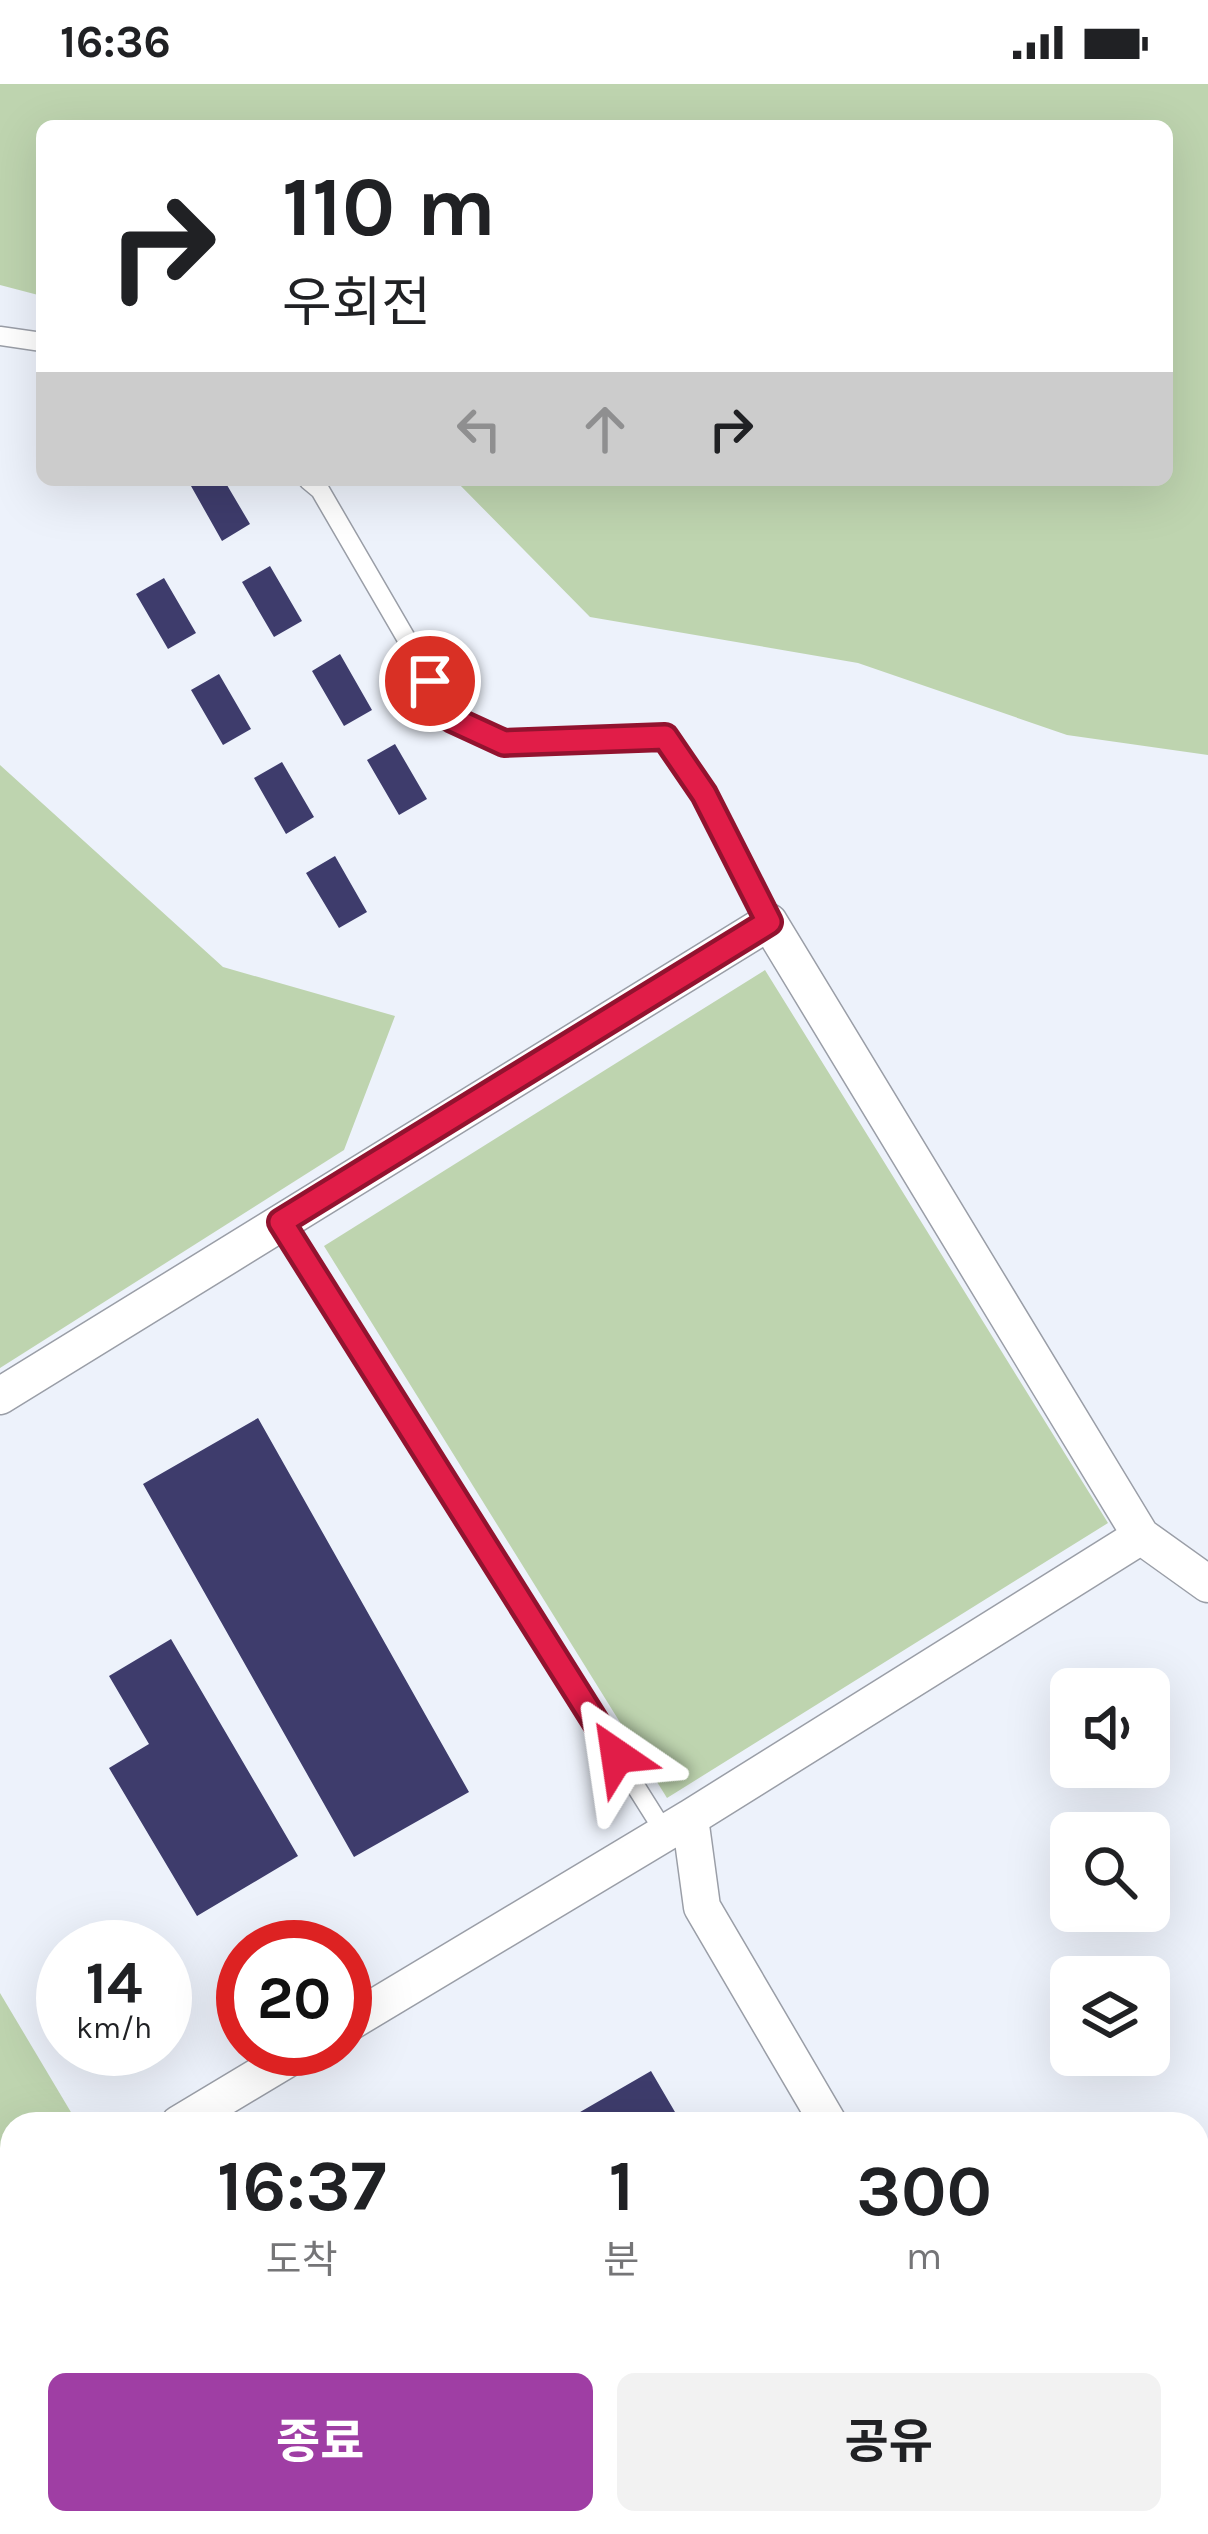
<!DOCTYPE html>
<html lang="ko">
<head>
<meta charset="utf-8">
<style>
	:root { --surface:#fff; --page:#f2f2f2; --text:#202124; --muted:#757577; --accent:#9f3ea4 }
	body { margin:0; font-family:Karla,"Noto Sans KR",sans-serif; background:var(--page); color:var(--text); height:100vh; display:flex; flex-direction:column; font-size:45px; white-space:nowrap }
	* { box-sizing:border-box; margin:0 }
	p { font-size:39px; color:var(--muted) }
	.icon { flex:none; width:66px; height:66px; fill:none; stroke:currentColor; stroke-width:2; stroke-linecap:round; stroke-linejoin:round }
	.map { position:relative; flex:1; overflow:hidden }
	.side { position:absolute; left:0px; top:2028px; width:1209px; height:423px; display:flex; flex-direction:column; background:var(--surface); border-radius:36px 36px 0 0; box-shadow:0 12px 48px #0002 }
	.side>* { flex:none }
	.banner { position:absolute; left:36px; top:36px; width:1137px; height:366px; border-radius:18px; box-shadow:0 12px 48px #0002; background:#fff; color:var(--text); overflow:hidden }
	.buttons { position:absolute; left:1050px; top:1584px; display:grid; gap:24px }
	.buttons a { display:grid; place-items:center; width:120px; height:120px; border-radius:18px; background:var(--surface); box-shadow:0 12px 48px #0002; font-size:60px }
	.speed { position:absolute; left:36px; top:1836px; display:flex; gap:24px; font-size:60px; font-weight:700; text-align:center }
	.speed>* { display:grid; place-content:center; width:156px; height:156px; border-radius:50%; background:var(--surface); box-shadow:0 12px 48px #0002; line-height:1 }
	.speed small { font-size:30px; font-weight:400 }
	.speed .limit { border:18px solid #d22; background:#fff; color:#111 }
	.pin { position:absolute; display:grid; place-items:center; width:102px; height:102px; color:#fff; margin:-51px; border:6px solid #fff; border-radius:50%; box-shadow:0 3px 12px #0007 }
	.me { position:absolute; width:132px; margin:-66px; rotate:328deg; stroke-linejoin:round; filter:drop-shadow(0 0 9px #0008) }
	.turn { display:flex; align-items:center; gap:42px; height:252px; padding:0 48px; font-size:54px }
	.turn .icon { width:156px; height:156px; stroke-width:2.5 }
	.turn b { display:block; font-size:84px; line-height:102px }
	.lanes { display:flex; align-items:center; height:114px; padding:0 48px; background:#0003; justify-content:center; gap:60px; direction:ltr }
	.lanes .off { opacity:.35 }
	.eta { display:flex; justify-content:space-evenly; align-items:center; height:204px; text-align:center }
	.eta b { font-size:72px; font-weight:700; line-height:84px }
	.cta { display:flex; gap:24px; margin-top:auto; padding:24px 48px }
	.cta a { flex:1; height:138px; border-radius:18px; background:var(--accent); color:#fff; font-size:48px; font-weight:700; line-height:138px; text-align:center }
	.cta a+a { background:var(--page); color:var(--text) }
	.status { display:flex; justify-content:space-between; align-items:center; height:84px; padding:0 60px; background:var(--surface); direction:ltr }
	.status svg { height:33px; fill:currentColor }
	.map>svg:first-child { display:block }
</style>
</head>
<body>
<div class="status"><b>16:36</b><svg viewBox="0 0 49 12"><path d="M0 12V9h3v3zM5 12V6h3v6zM10 12V3h3v9zM15 12V0h3v12zM26 1h20v11H26zM47 4h2v5h-2z"/></svg></div>
<div class="map">
<svg width="1208" height="2450" viewBox="0 0 1208 2450">
	<rect width="100%" height="100%" fill="#edf2fb"/>
	<path fill="#bed4af" d="M0,0H1208V671L1067,651L858,579L590,533L455,396H1167V42H42V212L0,201Z
		M0,681L223,883L395,932L344,1066L0,1284Z
		M765,886L1108,1439L667,1714L324,1162Z
		M0,1909L78,2040H12V2094L0,2101Z
		M12,2221V2439H430L437,2450H0V2228Z"/>
	<path fill="#3e3c6c" d="M200,396H224L250,440L222,457L191,402Z
		M270,482L302,537L274,553L242,498Z
		M164,494L196,549L168,565L136,510Z
		M340,570L372,626L344,642L312,587Z
		M219,590L251,645L223,661L191,606Z
		M395,660L427,715L399,731L367,676Z
		M282,678L314,733L286,750L254,694Z
		M335,772L367,828L339,844L306,789Z
		M258,1334L469,1708L354,1773L143,1400Z
		M171,1555L298,1772L197,1832L109,1684L149,1660L109,1592Z
		M651,1987L682,2040H570L568,2035Z
		M816,2439H924L906,2450H808L805,2446Z"/>
	<g fill="none" stroke-linecap="round" stroke-linejoin="round">
		<defs>
			<path id="lane" d="M0,252L42,258
				M308,396L320,406L453,635L504,659L665,653L704,710L769,838
				M281,1138L665,1749"/>
			<path id="street" d="M0,1312L769,838L1141,1452
				M345,1941L690,1734
				M179,2040L304,1965
				M829,2040L702,1823L690,1734L1141,1452L1208,1500
				M0,2147L12,2140
				M1197,2366L1208,2360
				M1086,2439L1093,2450"/>
		</defs>
		<use href="#lane" stroke="#9a9ea7" stroke-width="21"/>
		<use href="#street" stroke="#9a9ea7" stroke-width="39"/>
		<use href="#lane" stroke="#fff" stroke-width="18"/>
		<use href="#street" stroke="#fff" stroke-width="36"/>
	</g>
	<g fill="none" stroke-linecap="round" stroke-linejoin="round">
		<defs>
			<path id="route" d="M430,597L452,635L504,659L665,653L704,710L769,838L281,1138L617,1672"/>
		</defs>
		<use href="#route" stroke="#92132f" stroke-width="30"/>
		<use href="#route" stroke="#e11d48" stroke-width="21"/>
	</g>
</svg>
<div class="buttons">
<a><svg class="icon" aria-label="sound" viewBox="0 0 24 24"><path d="M4 9h4l5-4v14l-5-4H4zM17 9q2 3 0 6"/></svg></a>
<a><svg class="icon" aria-label="search" viewBox="0 0 24 24"><circle cx="10" cy="10" r="6"/><path d="M15 15l6 6"/></svg></a>
<a><svg class="icon" aria-label="layers" viewBox="0 0 24 24"><path d="M12 4l9 5-9 5-9-5zM3 14l9 5 9-5"/></svg></a>
</div>
<div class="speed"><div>14<small>km/h</small></div><div class="limit">20</div></div>
<div class="pin" style="left:430px;top:597px;background:#d93025"><svg class="icon" aria-label="arrive" viewBox="0 0 24 24"><path d="M6 21V4h12l-3 4 3 4H6"/></svg></div>
<svg class="me" style="left:617px;top:1672px" viewBox="-20 -20 40 40"><path d="M0-17L14 15 0 8-14 15z" fill="#e11d48" stroke="#fff" stroke-width="4"/></svg>
<div class="banner">
<div class="turn"><svg class="icon" aria-label="right" viewBox="0 0 24 24"><path d="M7 20v-9h11M14 6l5 5-5 5"/></svg><div><b>110 m</b>우회전</div></div>
<div class="lanes"><svg class="icon off" aria-label="left" viewBox="0 0 24 24"><path d="M17 20v-9H6M10 6l-5 5 5 5"/></svg><svg class="icon off" aria-label="ahead" viewBox="0 0 24 24"><path d="M12 20V5M6 11l6-6 6 6"/></svg><svg class="icon" aria-label="right" viewBox="0 0 24 24"><path d="M7 20v-9h11M14 6l5 5-5 5"/></svg></div>
</div>
<section class="side">
<div class="eta">
<div><b>16:37</b><p>도착</p></div>
<div><b>1</b><p>분</p></div>
<div><b>300</b><p>m</p></div>
</div>
<div class="cta"><a>종료</a><a>공유</a></div>
</section>
</div>
</body>
</html>
